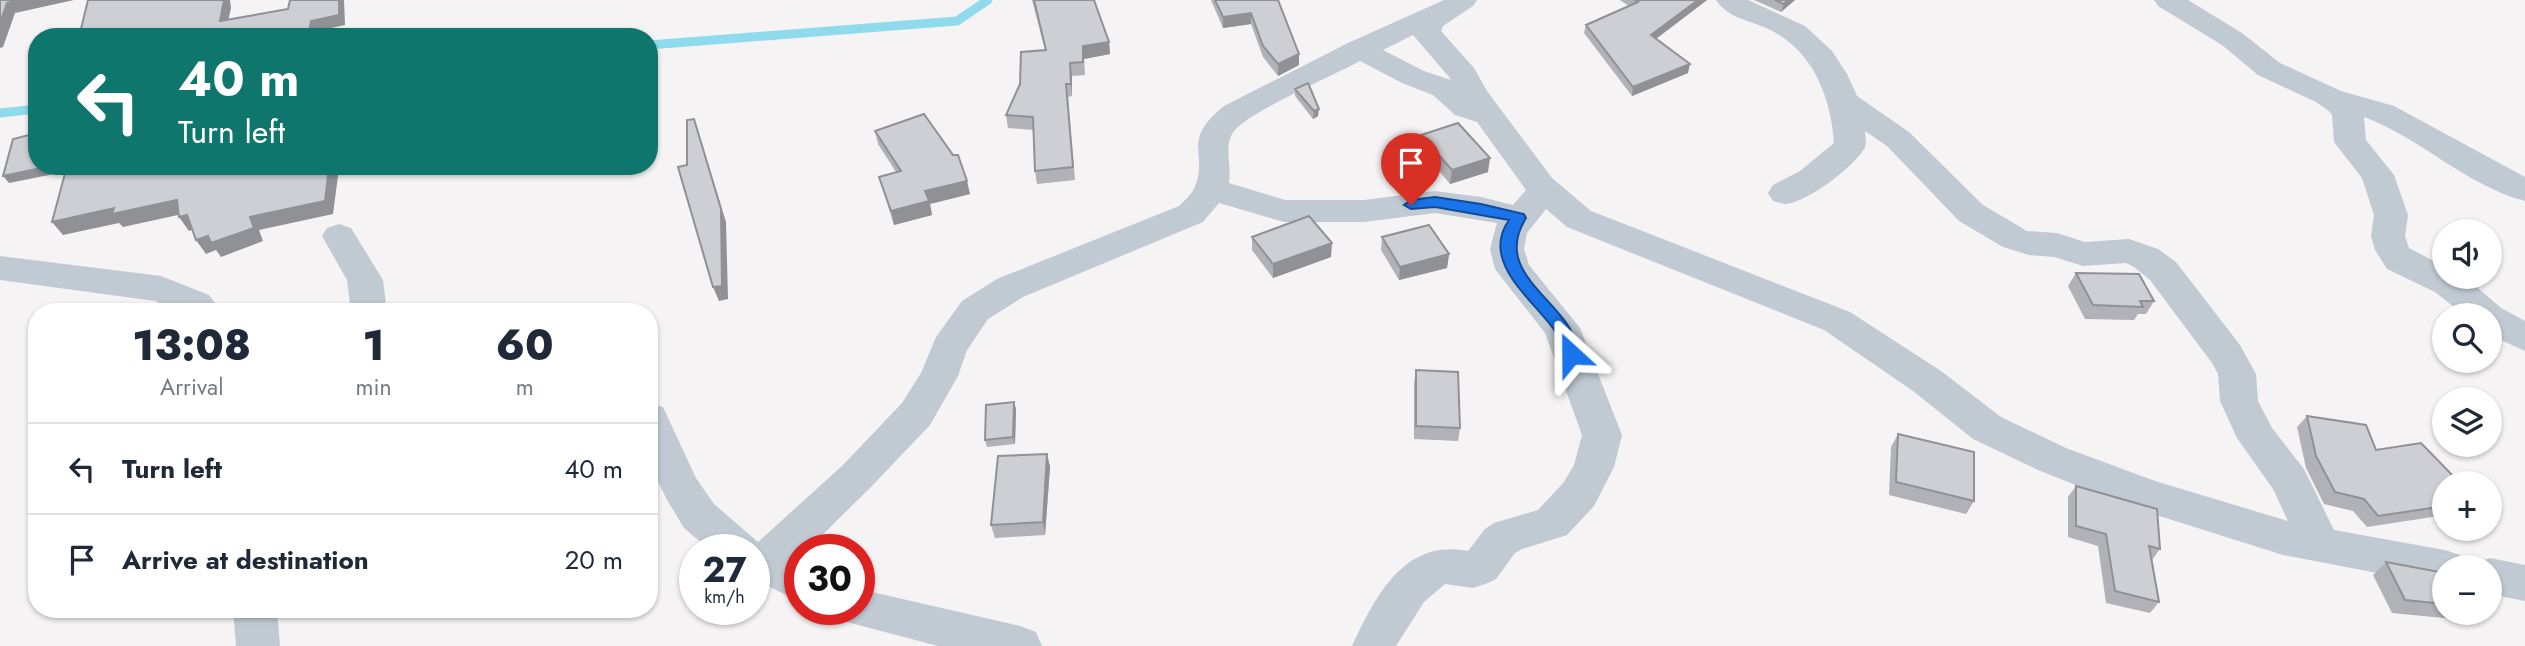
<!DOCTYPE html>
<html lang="en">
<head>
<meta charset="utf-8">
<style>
	:root { --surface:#fff; --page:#f2f2f3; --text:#1f2937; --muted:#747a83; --line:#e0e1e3 }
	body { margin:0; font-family:Jost,sans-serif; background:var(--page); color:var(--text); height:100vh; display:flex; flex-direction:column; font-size:26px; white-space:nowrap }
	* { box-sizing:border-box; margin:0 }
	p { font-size:23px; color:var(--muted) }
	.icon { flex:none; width:38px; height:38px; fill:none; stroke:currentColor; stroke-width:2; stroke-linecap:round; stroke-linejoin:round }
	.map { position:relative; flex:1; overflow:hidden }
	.details { position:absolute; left:28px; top:303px; width:630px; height:315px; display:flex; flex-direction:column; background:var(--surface); border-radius:28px; box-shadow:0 2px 5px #0004 }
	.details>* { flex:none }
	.hud { position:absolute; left:28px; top:28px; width:630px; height:147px; border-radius:28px; box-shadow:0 2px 5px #0004; background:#0f766e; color:#fff; overflow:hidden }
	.buttons { position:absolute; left:2432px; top:219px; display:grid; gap:14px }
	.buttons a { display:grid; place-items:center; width:70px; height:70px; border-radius:50%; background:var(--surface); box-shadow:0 2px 5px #0004; font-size:35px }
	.speed { position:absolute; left:679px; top:534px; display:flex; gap:14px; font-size:35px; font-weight:700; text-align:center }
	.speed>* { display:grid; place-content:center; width:91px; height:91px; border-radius:50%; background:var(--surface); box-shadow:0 2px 5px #0004; line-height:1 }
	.speed small { font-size:18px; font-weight:400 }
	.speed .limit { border:10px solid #d22; background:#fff; color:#111 }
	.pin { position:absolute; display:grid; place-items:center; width:60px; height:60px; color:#fff; margin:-72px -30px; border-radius:50% 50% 50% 0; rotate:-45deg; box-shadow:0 0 7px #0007 }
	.pin .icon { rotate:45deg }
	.me { position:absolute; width:77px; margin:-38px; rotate:336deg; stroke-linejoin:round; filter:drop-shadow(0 0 5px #0008) }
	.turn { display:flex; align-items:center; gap:24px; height:147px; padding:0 35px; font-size:32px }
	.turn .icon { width:91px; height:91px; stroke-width:2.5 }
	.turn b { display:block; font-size:49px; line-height:60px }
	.eta { display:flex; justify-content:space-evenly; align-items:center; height:119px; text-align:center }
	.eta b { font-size:42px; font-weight:800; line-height:49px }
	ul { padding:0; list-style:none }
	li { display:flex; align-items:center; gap:21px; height:91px; padding:0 35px; border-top:2px solid var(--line) }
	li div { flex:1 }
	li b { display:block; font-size:26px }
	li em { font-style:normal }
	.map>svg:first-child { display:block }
</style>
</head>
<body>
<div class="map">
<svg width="2525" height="646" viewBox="0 0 2525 646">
	<rect width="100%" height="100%" fill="#f5f3f3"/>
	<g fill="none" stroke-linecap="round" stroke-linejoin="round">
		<path stroke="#90daee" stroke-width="9" d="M649,45L957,21L988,0
			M0,113L37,109"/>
		<path fill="#c1cad2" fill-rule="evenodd" d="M1444,0H1477L1473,6L1443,26L1441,31L1474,68L1487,91L1552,178L1591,211L1850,312L1941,371L2001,417L2066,448L2155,481L2288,521L2273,489L2237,438L2220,401L2218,374L2212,363L2150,280L2134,267L2126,263L2083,266L2054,257L2029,255L2003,247L1959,221L1887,146L1865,131C1865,136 1867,142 1865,147C1857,165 1804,205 1784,204C1780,203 1777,202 1773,201L1768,193L1773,185L1800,171L1834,143C1831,96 1812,48 1766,28C1748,20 1728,18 1716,0H1748L1805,26L1832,51L1847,74L1857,96L1909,132L1983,205L2027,231L2057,233L2085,242L2129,239L2158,249L2176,262L2240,345L2256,374L2258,401L2272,428L2304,469L2334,530L2445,550L2460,555L2466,567H2445V586L2283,555L2131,507L2038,470L1973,439L1913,391L1824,330L1567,227L1546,209L1527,233L1524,249L1529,265L1580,328L1622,435L1614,467L1594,506L1567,535L1522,549L1515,553L1496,579L1488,583L1473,588L1445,584L1424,602L1396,646H1352C1375,597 1404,538 1468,551L1485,529L1494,523L1538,510L1564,482L1574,465L1582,435L1545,333L1495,269L1490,249L1497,223L1435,213L1364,222H1284L1219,203L1203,222L1023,297L988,319L967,350L958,376L930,425L871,487L807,550H800V556L796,560L800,562V602L754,579V550H710L684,528L666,498L649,463V403L663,407L696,478L714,504L758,542L843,465L902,403L921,373L936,337L962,301L997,279L1179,206C1184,201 1190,196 1194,189C1210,154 1179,142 1224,106L1348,43ZM1413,35L1449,77L1451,80L1424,71L1383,50ZM1360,61L1402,83L1433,95L1455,115L1477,122L1526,190L1513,205L1481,197L1435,191L1364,200H1285L1229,183C1232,168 1224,148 1232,134C1243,114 1335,75 1360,61Z
			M2154,0H2188L2242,33L2280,63L2341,91L2394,106L2525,177V201C2465,185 2421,138 2364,117L2366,140L2394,175L2408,215L2405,236L2409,248L2445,267V276H2464L2501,308L2525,321V351L2490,335V315H2464L2435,292L2387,269L2375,250L2371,236L2374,215L2362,178L2334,142L2332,115L2329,111L2316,102L2258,75L2222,45L2158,6Z
			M339,224L351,228L383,280L387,312H351L347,280L322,236L327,228Z
			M0,256L161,276L209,295L222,312H179L155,301L0,280Z
			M2490,558L2525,565V601L2490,594V567H2473L2475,563Z
			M859,589L1020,626L1036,632L1042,646H938L843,621L837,609H859Z
			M233,609H277L280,646H236Z"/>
	</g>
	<path fill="#b0b2b7" d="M1032,0H1094L1109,42L1110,54L1084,59L1085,75L1072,76V96L1068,97L1075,180L1037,184L1035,171L1034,130L1008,128L1006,115L1020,84L1045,50Z
		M1211,0H1278L1299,65L1278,76L1263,57L1251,24L1223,28Z
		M1620,0H1707L1656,39L1688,73L1632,96L1584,33L1586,25L1629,6Z
		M1754,0H1795L1781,12Z
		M1295,89L1318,116L1313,119L1295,96Z
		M875,131L970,194L930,204L932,215L894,225L879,177L896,172L878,144Z
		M1421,135L1488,172L1450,184L1420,148Z
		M1252,237L1331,257L1273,278L1252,250Z
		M1382,237L1449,254L1447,268L1399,280L1381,250Z
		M2076,273L2154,301L2146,314H2138L2134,320L2085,319L2068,286Z
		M1416,370L1460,428L1458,441L1414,439V383Z
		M1014,402L1016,409L1015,444L987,447L985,440Z
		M2307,416L2445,483V515L2367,527L2353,511L2324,504L2306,468L2297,427Z
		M1898,434L1974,501L1966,514L1889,495L1891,447Z
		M1047,454L1050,467L1045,535L995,538L991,525Z
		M2076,486L2160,549L2152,560L2159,602L2150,613L2106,603L2098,546L2068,537V497Z
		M2386,562L2445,573V612H2462L2454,619L2392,613L2373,575Z"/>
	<path fill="#909195" d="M20,0H74L15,13L3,47L0,48V23L7,3Z
		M224,0H230L231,8L226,31L220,21Z
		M339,0H344L345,25L317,31L316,37H308L311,21Z
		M1698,0H1707L1649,44L1651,35Z
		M1788,0H1795L1781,12L1784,4Z
		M1251,13V24L1223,28V17Z
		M1109,42L1110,54L1084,59L1085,75L1083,46Z
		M1299,54V65L1278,76V64Z
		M1070,63L1072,76V96L1071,84Z
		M1690,64L1688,73L1632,96L1633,87Z
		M1319,109L1318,116L1313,119L1314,111Z
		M694,119L726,222L728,299L719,301L713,287Z
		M1490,158L1488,172L1450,184L1452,170Z
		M51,166H66L64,172L9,183L3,176Z
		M329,166H338L339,168L333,214L259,230L263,241L221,257L216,250L206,254L196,240L250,217Z
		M967,181L970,194L930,204L932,215L894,225L891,211L925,191Z
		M177,200L187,213L123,227L119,223L63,235L52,222L114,208Z
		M187,215L197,228L189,231L179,217Z
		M1332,243L1331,257L1273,278V264Z
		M1449,254L1447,268L1399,280L1400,267Z
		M1014,402L1016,409L1015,444L1013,437Z
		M1047,454L1050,467L1045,535L1043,522Z"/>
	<path fill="#cdcfd5" stroke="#909195" stroke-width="2" d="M0,0H20L7,3L0,23Z
		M88,0H224L220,21L288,9L290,0H339V15L311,21L308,37H79Z
		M1034,0H1094L1109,42L1083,46V62L1070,63L1071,84H1066L1073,167L1035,171L1033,117L1006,115L1020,84L1021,52L1046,50Z
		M1215,0H1278L1299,54L1278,64L1263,46L1251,13L1223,17Z
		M1635,0H1698L1651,35L1690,64L1633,87L1586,25L1638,2Z
		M1775,0H1788L1784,4Z
		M1308,83L1319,109L1314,111L1295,89Z
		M924,114L953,155H958L967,181L925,191L929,201L891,211L879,177L901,171L875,131Z
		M694,119L721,209L722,286L713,287L678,167L687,165V120Z
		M1458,123L1490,158L1452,170L1421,135Z
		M37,133V166H51L3,176L13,139Z
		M67,166H329L325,201L250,217L254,228L211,243L208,236L196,240L187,215L179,217L177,200L112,214L114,208L52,222Z
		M1309,216L1332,243L1273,264L1252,237Z
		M1429,225L1449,254L1400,267L1382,237Z
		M2076,273L2139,274L2154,301H2140L2143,307L2093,305Z
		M1416,370L1458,372L1460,428L1416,426Z
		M1014,402L1013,437L985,440L986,405Z
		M2307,416L2366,425L2376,450L2421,443L2460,483H2445V506L2378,516L2364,499L2335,492L2316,456Z
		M1898,434L1974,452V501L1896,482Z
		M1047,454L1043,522L991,525L998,456Z
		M2076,486L2157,509L2160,549L2149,546L2159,602L2115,591L2106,534L2076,526Z
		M2386,562L2445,573V604L2405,600Z"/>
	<path fill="#1a73e8" stroke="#114b97" stroke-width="2" d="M1435,197L1481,204L1524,214L1526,218C1497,264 1542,289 1567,324C1573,332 1576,344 1579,354L1577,358H1565C1560,349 1559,337 1553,328C1531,298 1480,261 1509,220L1435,207L1411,209L1404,205L1411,200Z"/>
</svg>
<div class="buttons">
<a><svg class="icon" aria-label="sound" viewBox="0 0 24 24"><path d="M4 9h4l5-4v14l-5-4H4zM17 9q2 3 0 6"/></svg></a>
<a><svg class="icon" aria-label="search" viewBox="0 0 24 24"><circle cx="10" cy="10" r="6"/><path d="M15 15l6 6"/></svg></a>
<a><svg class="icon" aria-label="layers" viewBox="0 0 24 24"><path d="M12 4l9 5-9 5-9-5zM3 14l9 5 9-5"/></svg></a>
<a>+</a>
<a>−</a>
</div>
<div class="speed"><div>27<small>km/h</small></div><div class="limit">30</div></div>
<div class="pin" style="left:1411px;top:205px;background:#d93025"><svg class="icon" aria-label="arrive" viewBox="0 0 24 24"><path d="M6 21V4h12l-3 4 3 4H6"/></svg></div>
<svg class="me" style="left:1571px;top:354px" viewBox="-20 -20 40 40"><path d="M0-17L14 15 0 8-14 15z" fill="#1a73e8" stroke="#fff" stroke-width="4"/></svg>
<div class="hud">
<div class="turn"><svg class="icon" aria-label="left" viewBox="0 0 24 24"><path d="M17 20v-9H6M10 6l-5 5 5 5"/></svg><div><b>40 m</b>Turn left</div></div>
</div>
<section class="details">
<div class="eta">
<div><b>13:08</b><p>Arrival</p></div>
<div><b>1</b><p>min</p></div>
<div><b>60</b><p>m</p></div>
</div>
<ul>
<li><svg class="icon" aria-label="left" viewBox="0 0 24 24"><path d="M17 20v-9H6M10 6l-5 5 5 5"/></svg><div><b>Turn left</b></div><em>40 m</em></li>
<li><svg class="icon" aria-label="arrive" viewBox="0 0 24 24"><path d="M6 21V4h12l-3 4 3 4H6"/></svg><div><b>Arrive at destination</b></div><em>20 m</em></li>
</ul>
</section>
</div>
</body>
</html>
